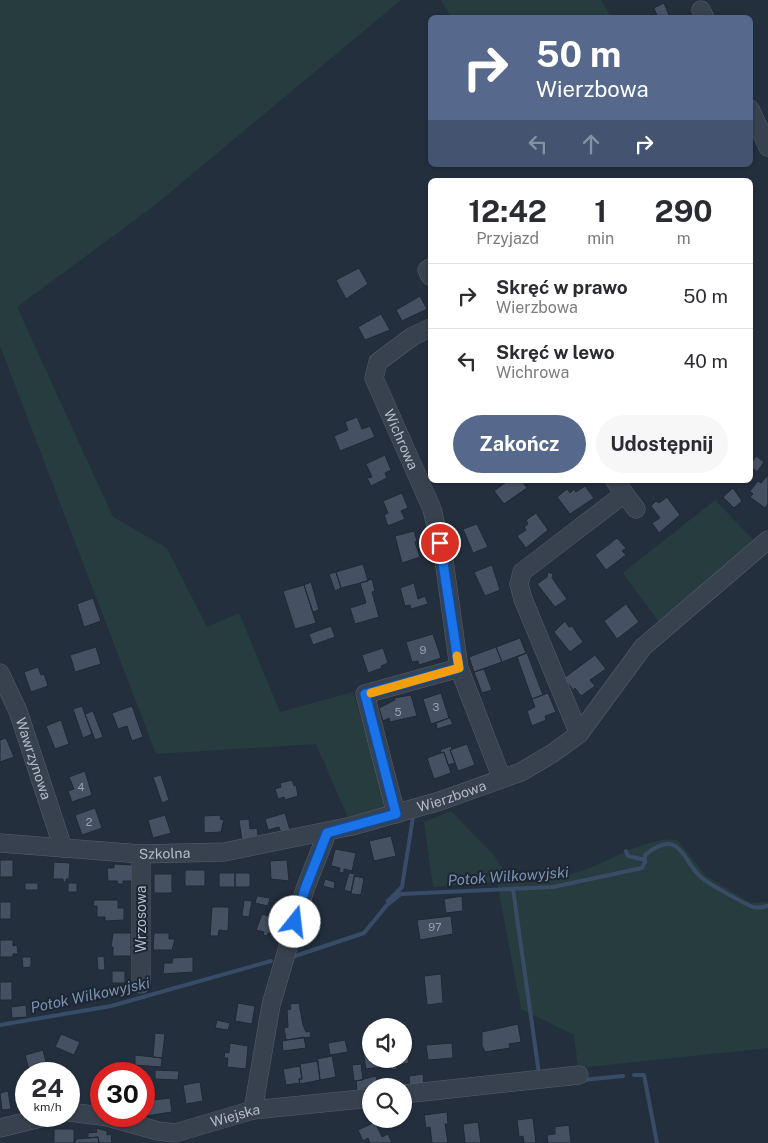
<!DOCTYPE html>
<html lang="pl">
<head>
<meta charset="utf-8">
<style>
	:root { --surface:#fff; --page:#f7f7f7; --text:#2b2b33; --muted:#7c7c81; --line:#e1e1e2; --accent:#56698c }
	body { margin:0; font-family:"Public Sans",sans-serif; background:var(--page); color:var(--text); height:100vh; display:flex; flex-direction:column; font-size:19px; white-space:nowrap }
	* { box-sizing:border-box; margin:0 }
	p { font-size:16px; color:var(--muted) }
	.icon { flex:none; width:28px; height:28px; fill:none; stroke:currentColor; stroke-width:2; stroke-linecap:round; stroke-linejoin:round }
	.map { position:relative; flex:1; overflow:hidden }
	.details { position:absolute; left:428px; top:178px; width:325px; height:305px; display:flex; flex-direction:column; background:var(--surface); border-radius:8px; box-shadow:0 1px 4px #0004 }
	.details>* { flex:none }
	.top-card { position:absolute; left:428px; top:15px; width:325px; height:152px; border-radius:8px; box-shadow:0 1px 4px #0004; background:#56698c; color:#fff; overflow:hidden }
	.tools { position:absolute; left:362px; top:1018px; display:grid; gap:10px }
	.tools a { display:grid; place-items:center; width:50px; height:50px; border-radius:50%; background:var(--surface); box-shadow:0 1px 4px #0004; font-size:25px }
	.speed { position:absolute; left:15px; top:1062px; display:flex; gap:10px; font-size:25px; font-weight:700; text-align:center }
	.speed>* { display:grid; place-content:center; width:65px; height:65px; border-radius:50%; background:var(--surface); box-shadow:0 1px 4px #0004; line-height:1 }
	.speed small { font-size:12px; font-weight:400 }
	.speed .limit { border:8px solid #d22; background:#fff; color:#111 }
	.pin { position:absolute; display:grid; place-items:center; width:42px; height:42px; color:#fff; margin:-21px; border:2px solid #fff; border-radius:50%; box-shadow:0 1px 5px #0007 }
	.me { position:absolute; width:55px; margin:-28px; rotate:16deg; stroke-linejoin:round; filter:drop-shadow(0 0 4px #0008) }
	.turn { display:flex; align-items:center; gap:18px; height:105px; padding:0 25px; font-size:22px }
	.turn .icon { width:65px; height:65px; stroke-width:2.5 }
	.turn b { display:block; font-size:35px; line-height:42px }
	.lanes { display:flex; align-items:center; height:48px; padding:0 25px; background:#0003; justify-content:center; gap:25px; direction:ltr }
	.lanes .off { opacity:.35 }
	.eta { display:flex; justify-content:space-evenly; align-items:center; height:85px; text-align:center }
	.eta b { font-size:30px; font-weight:700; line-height:35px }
	.cta { display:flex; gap:10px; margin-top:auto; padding:10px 25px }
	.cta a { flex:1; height:58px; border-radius:30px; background:var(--accent); color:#fff; font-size:20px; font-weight:700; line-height:58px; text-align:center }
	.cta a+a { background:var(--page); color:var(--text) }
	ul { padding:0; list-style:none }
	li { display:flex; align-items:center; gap:15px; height:65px; padding:0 25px; border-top:1px solid var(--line) }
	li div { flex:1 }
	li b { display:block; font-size:19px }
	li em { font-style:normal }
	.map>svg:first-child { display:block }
</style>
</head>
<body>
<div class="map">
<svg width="768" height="1143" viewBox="0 0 768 1143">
	<rect width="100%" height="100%" fill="#242f3e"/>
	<path fill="#263c3f" d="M0,0H401L155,205L17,307L113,517L167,548L207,627L239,613L280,712L353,692L388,808L349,820L316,744L156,754L0,346Z
		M441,0H601L611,17H451Z
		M715,500L756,543L661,625L623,573Z
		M451,811L494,855L511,883C537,884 562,878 587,869C614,859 649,836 677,840L706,876L751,903L768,902V1048L578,1068L574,1035L521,1009L497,882L433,887L424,822Z"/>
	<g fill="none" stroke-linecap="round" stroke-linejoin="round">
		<path stroke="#394c67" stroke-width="4" d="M626,851L628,856L645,860
			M513,889L539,1074
			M388,901L402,887L413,817
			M292,957L364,933L387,905L401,894L553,887L642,868L645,862V855C680,826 682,861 702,878C709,884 745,904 753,907C757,908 764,907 768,906
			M0,1025L111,1006L271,961
			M634,1075H644L657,1143
			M583,1080L623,1076"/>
	</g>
	<path fill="#455162" stroke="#1f2835" d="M664,3L669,15L658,18L654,8Z
		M359,268L368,284L346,299L336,280Z
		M420,296L427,309L402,321L396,310Z
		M381,314L390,330L365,340L358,327Z
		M357,417L362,429L370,426L375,437L340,451L334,436L348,430L345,422Z
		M385,455L391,470L385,473L387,478L371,486L367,478L372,477L366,464Z
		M756,456L764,462L757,472L750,466Z
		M768,475V504L765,508L750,497L753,494L750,491L758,481L761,483Z
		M509,480H521L527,488L504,504L494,491Z
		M585,486L594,498L570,514L557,497L567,489L570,493L574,489L576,492Z
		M733,488L742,501L734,508L723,497Z
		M402,493L408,508L401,511L405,519L388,526L384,515L388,513L383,501Z
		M667,497L680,515L659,533L652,523L660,518L651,506L656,501L659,503Z
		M536,513L548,530L526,548L517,536L526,530L524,527L528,524L526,520Z
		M477,524L488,547L473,553L463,529Z
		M414,531L417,541L415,542L420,557L402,563L395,536Z
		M617,538L626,548L622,551L626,555L606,570L595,555Z
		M363,564L368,581L341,588L336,572Z
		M492,565L500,590L485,596L474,572Z
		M336,572L341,588L335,591L329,574Z
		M548,572L553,574L552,578L567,599L555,607L537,584L547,577Z
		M372,579L375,591L372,592L379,617L355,624L350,608L366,603L360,583Z
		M311,582L319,610L313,612L304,585Z
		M414,583L418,599L425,596L428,604L411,609L410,605L405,606L400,588Z
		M304,585L316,623L295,629L283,591Z
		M93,598L101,621L84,627L77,604Z
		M626,604L639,622L617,639L604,621Z
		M565,621L569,627L572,626L583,642L570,652L554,632Z
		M331,626L335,637L313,645L309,634Z
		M433,634L441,658L419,665L418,661L412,662L406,642Z
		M520,638L526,653L502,662L496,647Z
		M96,647L101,664L75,672L70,655Z
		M496,647L502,662L474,672L469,657Z
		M383,648L388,663L381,666L382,668L368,673L362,655Z
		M527,653L543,695L532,699L517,657Z
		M595,655L606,669L590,680L595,686L581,696L575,688L573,690L564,678Z
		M38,667L41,675L44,674L48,686L31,692L24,672Z
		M484,669L492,690L482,693L474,672Z
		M441,693L449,718L431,724L423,699Z
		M548,693L556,712L545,716L546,720L532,726L527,711L535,707L532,699Z
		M411,695L417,716L390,722L389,718L383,721L379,708L395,700L394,698Z
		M82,706L92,734L83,738L73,709Z
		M132,706L143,737L132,741L127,726L118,729L112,713Z
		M93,711L103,737L95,740L85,714Z
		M448,715L453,724L437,729L436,723L449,718Z
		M61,720L69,744L55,749L46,726Z
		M6,738L14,757L0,762V740Z
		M467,744L475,765L458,771L450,750Z
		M451,746L452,749L450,750L455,763L448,765L444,752L441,753L440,750Z
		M444,752L451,773L434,779L427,758Z
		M85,771L92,795L72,802L68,791L74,789L69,777Z
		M161,775L169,800L162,803L153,777Z
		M292,780L294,786L296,785L298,796L285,800L284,797L278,799L275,789L281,787L280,783Z
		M95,808L102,828L82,835L75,815Z
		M285,813L290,830L281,833L279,827L268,830L265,819Z
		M165,815L171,833L153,838L148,820Z
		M220,815L221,820L224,819L221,832L204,833V816Z
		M249,819L250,829L257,828L258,836L242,840L239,820Z
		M391,836L396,856L374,861L369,841Z
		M335,849L356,853L352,871L344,869V873L339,872L340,868L331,866Z
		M0,860H13V877H0Z
		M287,860L289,881L271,879L270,861Z
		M54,862L70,863L69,879H66V882H63V879H53Z
		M114,864L132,865V881H123V884H118L117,881H108L107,868H114Z
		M185,870H205V886H185Z
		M219,873H235V887H219Z
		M235,873H250V887H235Z
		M349,873L355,874L351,892L344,890Z
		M154,874H172V893H154Z
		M354,876L364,878L361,895L351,894Z
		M325,879L335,882L334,889L323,886Z
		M25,883H38V890H25Z
		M68,883H77V892H68Z
		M257,896L270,898L268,906L255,903Z
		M462,896L463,911L446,913L444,899Z
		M94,900H118V908H124V920L105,921V917H97V906H93Z
		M244,900L252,901L249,917L242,916Z
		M0,902H11V919H0Z
		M212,907H229L228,931L219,930L218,936H210Z
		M262,914L277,919L272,934L268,933L267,936L263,935L264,932L256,930Z
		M451,916L453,934L420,940L417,920Z
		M113,933H131V956H113V947H111Z
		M154,933H169V939H175L172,950H153Z
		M0,940H13V946L17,945L18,954H13V957H0Z
		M104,956L105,970H98L97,957Z
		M22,957H31V967L23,968Z
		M193,957V972L163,974L164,963H172L173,958Z
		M112,971H125V983H112Z
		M441,974L443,1003L427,1005L424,976Z
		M0,982H12V1000H0Z
		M238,1003L255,1006L252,1024L235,1021Z
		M299,1003L303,1025L306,1032L310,1031L311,1037L286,1040L284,1028L288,1027L287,1010L291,1009L290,1004Z
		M26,1005L27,1017L12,1018L11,1007Z
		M217,1020L230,1023L228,1030L215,1028Z
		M518,1024L521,1042L509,1044L510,1048L485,1052L482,1046V1032Z
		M155,1033L165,1034L162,1058L153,1057Z
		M61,1034L80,1042L74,1055L55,1047Z
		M304,1037L306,1048L283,1051L282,1041Z
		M345,1040L348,1052L330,1055L328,1043Z
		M230,1043L248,1046L246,1069L227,1067L228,1058H224L225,1052L229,1053Z
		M452,1043L453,1058L428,1060L426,1045Z
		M406,1045L409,1063L396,1065L397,1069L392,1070L390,1059H404V1046Z
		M43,1050L47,1066L29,1070L25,1055Z
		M371,1050V1059H384L386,1066L366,1069L363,1051Z
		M135,1055L162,1058L161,1067L135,1065Z
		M332,1056L336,1077L320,1080L317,1059Z
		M318,1061L320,1080L300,1084L299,1079H302L300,1064Z
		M361,1064L363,1080L354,1081L352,1065Z
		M300,1066L302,1079H299L300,1083L286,1085L283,1069Z
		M155,1070L179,1071L178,1080L155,1079Z
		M423,1074L424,1084L410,1086L409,1076Z
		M376,1076L378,1086L357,1091L356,1081Z
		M200,1082L203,1101L186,1104L183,1085Z
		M8,1091L11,1109L2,1110L0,1093Z
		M170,1098L172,1112L146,1116L145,1101Z
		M447,1112L448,1124H445L448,1143H432L430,1127L426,1128L424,1115Z
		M533,1118L536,1143H524L523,1136L519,1137L517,1120Z
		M375,1122L382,1137L388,1134L392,1143H370L368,1138L363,1141L358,1130Z
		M478,1122L481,1143H465L463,1124Z
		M569,1125L571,1143H548L547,1135L555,1134V1127Z
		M96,1128L107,1131V1135L111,1134L112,1143H99L98,1137L88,1138V1133L97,1132Z
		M54,1129H74V1143H54Z
		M98,1137L99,1143H74L77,1139Z"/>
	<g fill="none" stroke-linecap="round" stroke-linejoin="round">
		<defs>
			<g id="minor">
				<path d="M701,10L705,18"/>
				<path d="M750,109L768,147"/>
				<path d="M430,268L427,270L430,276"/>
				<path id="s1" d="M430,328L413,336L378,362L374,378L432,509L444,560L459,668L502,779"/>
				<path d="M615,481L636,509"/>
				<path id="s2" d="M0,673L18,711L63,848"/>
				<path d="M579,734L523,599L519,584L522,572L624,494"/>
				<path d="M396,814L365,694L459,668"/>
				<path id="s3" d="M0,843L141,854L224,852L352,826L440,801L521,772L553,753L579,734L643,647L768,540"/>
				<path d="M141,984V854"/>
				<path d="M404,1094L579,1075"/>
				<path d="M253,1110L271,1005L305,889L327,833"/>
				<path d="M69,1112L101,1116"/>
				<path id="s4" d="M104,1116L158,1131L175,1133L253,1110L371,1098"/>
				<path d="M0,1128L49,1116"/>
			</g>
		</defs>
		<use href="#minor" stroke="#565f6c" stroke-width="19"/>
		<use href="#minor" stroke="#38414e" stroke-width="18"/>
	</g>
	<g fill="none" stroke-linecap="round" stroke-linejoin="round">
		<defs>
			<path id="route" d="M295,922L305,889L327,833L396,814L365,694L459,668L440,543"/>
		</defs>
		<use href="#route" stroke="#114b97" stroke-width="12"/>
		<use href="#route" stroke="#1a73e8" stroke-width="9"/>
		<path stroke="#f59e0b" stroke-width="9" d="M371,693L459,668L457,656"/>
	</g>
	<g text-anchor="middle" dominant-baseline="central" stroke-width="4" stroke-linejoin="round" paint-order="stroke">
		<g font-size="11" fill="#98a1af">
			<text x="423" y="650">9</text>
			<text x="436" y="707">3</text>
			<text x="398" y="712">5</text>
			<text x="81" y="787">4</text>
			<text x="89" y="822">2</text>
			<text x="435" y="927">97</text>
		</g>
		<g font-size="14" fill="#b4bcc9" stroke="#1d2633">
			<text stroke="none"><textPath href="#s1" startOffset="146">Wichrowa</textPath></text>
			<text stroke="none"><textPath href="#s2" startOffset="92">Wawrzynowa</textPath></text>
			<text stroke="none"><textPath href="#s3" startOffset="459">Wierzbowa</textPath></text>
			<text stroke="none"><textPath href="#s3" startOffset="165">Szkolna</textPath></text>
			<text transform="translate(141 919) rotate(-90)">Wrzosowa</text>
			<text stroke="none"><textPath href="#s4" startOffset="136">Wiejska</textPath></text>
		</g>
		<g font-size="15" font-style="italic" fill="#7c92b1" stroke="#1d2633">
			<text transform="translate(508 876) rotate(-4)">Potok Wilkowyjski</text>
			<text transform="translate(90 995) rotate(-12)">Potok Wilkowyjski</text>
		</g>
	</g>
</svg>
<div class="tools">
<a><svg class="icon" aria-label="sound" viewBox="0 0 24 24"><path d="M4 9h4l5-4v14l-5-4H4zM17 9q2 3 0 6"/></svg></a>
<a><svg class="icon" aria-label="search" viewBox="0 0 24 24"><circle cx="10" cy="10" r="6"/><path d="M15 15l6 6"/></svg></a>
</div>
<div class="speed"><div>24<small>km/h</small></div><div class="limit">30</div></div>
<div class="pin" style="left:440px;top:543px;background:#d93025"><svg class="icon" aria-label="arrive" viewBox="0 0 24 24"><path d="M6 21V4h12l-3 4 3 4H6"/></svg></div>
<svg class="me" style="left:295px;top:922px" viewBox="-20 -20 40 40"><circle r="19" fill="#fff"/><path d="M0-13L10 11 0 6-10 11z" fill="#1a73e8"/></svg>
<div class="top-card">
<div class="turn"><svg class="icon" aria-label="right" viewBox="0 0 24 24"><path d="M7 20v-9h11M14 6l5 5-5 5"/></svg><div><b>50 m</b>Wierzbowa</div></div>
<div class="lanes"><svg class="icon off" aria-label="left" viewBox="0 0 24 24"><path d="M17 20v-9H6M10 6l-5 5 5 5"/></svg><svg class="icon off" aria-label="ahead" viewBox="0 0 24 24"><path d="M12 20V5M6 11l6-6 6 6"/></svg><svg class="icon" aria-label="right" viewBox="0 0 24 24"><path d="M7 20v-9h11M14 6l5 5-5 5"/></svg></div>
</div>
<section class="details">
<div class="eta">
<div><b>12:42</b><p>Przyjazd</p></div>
<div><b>1</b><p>min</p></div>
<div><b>290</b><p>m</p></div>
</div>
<ul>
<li><svg class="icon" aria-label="right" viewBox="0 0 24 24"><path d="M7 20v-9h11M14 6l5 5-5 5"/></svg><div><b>Skręć w prawo</b><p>Wierzbowa</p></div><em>50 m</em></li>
<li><svg class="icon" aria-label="left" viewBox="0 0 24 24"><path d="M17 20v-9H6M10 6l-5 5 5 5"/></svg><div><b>Skręć w lewo</b><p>Wichrowa</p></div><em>40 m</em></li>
</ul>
<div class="cta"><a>Zakończ</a><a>Udostępnij</a></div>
</section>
</div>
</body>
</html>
